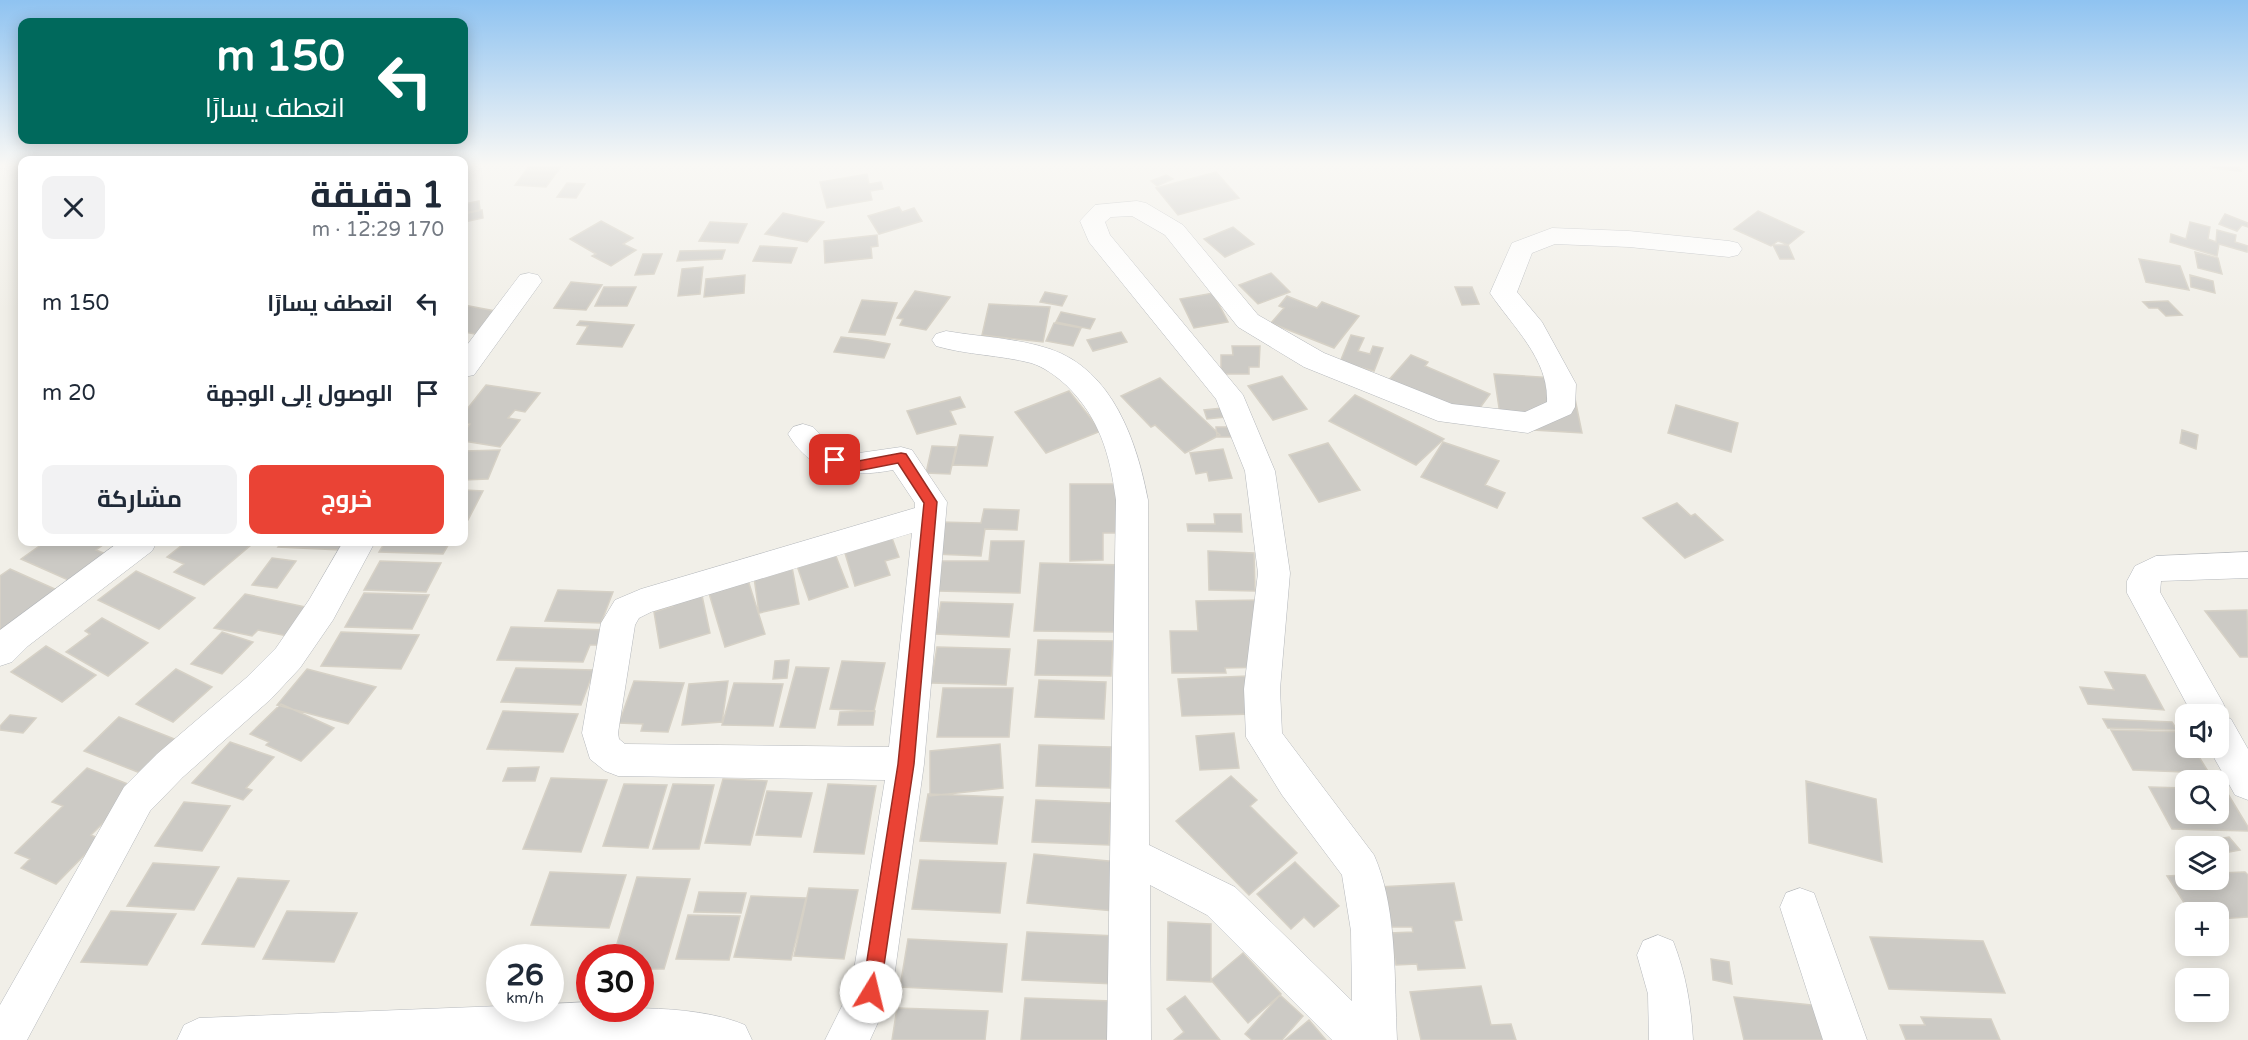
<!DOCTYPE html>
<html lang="ar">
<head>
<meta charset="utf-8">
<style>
	:root { --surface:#fff; --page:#f2f2f3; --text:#1f2937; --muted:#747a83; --accent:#ea4335 }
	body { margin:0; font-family:"Varela Round",Cairo,sans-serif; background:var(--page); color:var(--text); direction:rtl; height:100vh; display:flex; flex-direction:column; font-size:22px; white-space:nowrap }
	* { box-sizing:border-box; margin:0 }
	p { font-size:20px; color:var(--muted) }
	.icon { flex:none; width:33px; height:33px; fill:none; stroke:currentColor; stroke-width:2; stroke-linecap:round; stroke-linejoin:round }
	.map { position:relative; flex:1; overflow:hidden; direction:ltr }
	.side { position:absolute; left:18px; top:156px; width:450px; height:390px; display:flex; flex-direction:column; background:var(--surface); border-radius:12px; box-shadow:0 3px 15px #0003; direction:rtl }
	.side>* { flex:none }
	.banner { position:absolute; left:18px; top:18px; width:450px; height:126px; border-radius:12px; box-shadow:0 3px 15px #0003; direction:rtl; background:#00695c; color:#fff; overflow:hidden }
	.buttons { position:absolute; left:2175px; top:704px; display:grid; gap:12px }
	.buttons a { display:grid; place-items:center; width:54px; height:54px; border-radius:12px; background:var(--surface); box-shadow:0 3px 15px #0003; font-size:30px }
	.speed { position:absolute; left:486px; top:944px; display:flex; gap:12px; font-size:30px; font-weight:700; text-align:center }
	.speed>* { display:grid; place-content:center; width:78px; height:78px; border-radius:50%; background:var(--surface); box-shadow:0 3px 15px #0003; line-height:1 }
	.speed small { font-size:15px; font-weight:400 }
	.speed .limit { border:9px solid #d22; background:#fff; color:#111 }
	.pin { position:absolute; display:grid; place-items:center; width:51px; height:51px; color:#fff; margin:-26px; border-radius:12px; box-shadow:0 3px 9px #0006 }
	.me { position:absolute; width:66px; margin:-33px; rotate:9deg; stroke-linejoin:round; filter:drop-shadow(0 0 4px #0008) }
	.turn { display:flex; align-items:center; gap:21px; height:126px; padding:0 24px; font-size:27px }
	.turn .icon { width:78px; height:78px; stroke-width:2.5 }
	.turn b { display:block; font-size:42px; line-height:51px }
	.round { display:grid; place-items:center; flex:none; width:63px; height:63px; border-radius:12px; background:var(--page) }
	.head { display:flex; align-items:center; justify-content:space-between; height:102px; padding:0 24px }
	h1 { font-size:36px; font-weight:700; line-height:45px }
	.primary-button { display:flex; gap:12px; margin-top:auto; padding:12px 24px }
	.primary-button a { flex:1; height:69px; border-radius:12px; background:var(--accent); color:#fff; font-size:24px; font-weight:700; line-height:69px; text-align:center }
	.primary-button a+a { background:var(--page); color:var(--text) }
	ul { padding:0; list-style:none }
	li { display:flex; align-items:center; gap:18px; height:90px; padding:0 24px }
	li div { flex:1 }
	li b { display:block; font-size:22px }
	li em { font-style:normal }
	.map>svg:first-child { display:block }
</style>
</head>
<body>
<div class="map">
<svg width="2248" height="1040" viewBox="0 0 2248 1040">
	<rect width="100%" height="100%" fill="#f1efe8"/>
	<path fill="#cccac5" stroke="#d6d1c6" stroke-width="1.5" d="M530,165H562L546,187L515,185Z
		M2211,165H2238L2241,171L2213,168Z
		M1216,172L1239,198L1178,215L1156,188Z
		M867,174L869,184L881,182L883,189L870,191L872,200L827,208L820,182Z
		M1166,175L1173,179L1157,186L1151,181Z
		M567,183L585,184L576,198L557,197Z
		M479,201L480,210L464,213V204Z
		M899,207L902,212L914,208L922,221L879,234L868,216Z
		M482,210L483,218L464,222V214Z
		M1758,211L1804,232L1788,245L1778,241L1771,246L1734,229Z
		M783,213L824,222L807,242L765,234Z
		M2225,214L2248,223V227L2242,225L2237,231L2219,224Z
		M601,221L633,238L623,244L636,250L611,266L592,256L596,254L570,239Z
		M710,222L747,224L738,243L699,241Z
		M2190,222L2210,227L2208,239L2216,242L2217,230L2236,235L2235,242L2248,246L2247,252L2219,244L2217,256L2170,242L2171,234L2186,239Z
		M1233,227L1254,244L1225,257L1204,239Z
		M877,235L878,246L871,247L872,258L825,263L824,241Z
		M1773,245H1788L1794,259H1780Z
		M760,246L797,248L791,263L753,261Z
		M725,250L722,259L677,261L680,251Z
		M2195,252L2218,258L2222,274L2198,268Z
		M643,254H662L654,274L635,275Z
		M2139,259L2180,266L2189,290L2146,282Z
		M703,267L700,294L678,296L682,269Z
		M1271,273L1290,292L1258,304L1239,285Z
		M745,275L744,293L704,297L706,279Z
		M2190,275L2213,281L2215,293L2191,287Z
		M571,282L602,285L586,310L554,308Z
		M604,287H636L627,306H595Z
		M1455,287H1472L1479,304L1462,305Z
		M915,291L950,297L926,330L900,325L903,319L897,318Z
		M1045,292L1067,296L1062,306L1040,302Z
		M1213,293L1228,322L1194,328L1180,299Z
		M1287,296L1317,308L1322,302L1359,316L1334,348L1271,323L1284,308L1279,306Z
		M862,300L897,303L885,335L849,332Z
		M2168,301L2182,315L2166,316L2158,308H2149L2143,302Z
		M989,304L1050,307L1043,342L982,335Z
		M464,305L506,313L485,336L464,332Z
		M1061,312L1095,319L1090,329L1056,322Z
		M580,321L634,325L622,347L577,344L588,326L577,325Z
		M1054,323L1081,328L1073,346L1046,341Z
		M1121,332L1127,342L1093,351L1087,340Z
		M1351,335L1364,338L1358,351L1370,354L1373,346L1383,348L1374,371L1340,362Z
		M841,337L868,340L890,344L884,358L834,352Z
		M1232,346H1260L1259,367H1249V374H1221V355H1233Z
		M1411,355L1428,362L1425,366L1490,394L1471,420L1387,382Z
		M1494,374L1571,379L1582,433L1502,428Z
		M1282,376L1307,409L1273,420L1248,386Z
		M1160,378L1220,435L1185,453L1155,425L1151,427L1121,396Z
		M486,385L540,393L525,412L515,410L508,418L520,420L500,447L464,441V432L470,424L464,423V413Z
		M1069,391L1101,431L1046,453L1015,412Z
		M1355,395L1444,439L1416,465L1329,421Z
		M960,397L965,407L950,411L956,424L917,434L907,411Z
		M1676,405L1738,423L1731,452L1668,433Z
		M1222,408L1225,417L1207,419L1204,410Z
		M1216,427H1235L1236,437H1217Z
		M2182,430L2198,435L2196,449L2180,443Z
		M960,435L993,437L987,466L953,465Z
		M1443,442L1499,461L1485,485L1505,493L1497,508L1421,477Z
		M1328,443L1360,490L1319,502L1289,455Z
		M932,446L956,447L950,474L926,473Z
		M1223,449L1232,478L1209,481L1207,472L1196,474L1190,453Z
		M500,450L488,479L464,480V451Z
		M1070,484H1120L1124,533H1103V560L1070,561Z
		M464,490L483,491L468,520H464Z
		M1677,503L1691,516L1695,514L1723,540L1685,558L1643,518Z
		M984,509L1019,510L1017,530L985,529L981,556L934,554L940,522L981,523Z
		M1214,514H1241L1242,532L1188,531L1187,524H1215Z
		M888,527L899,557L885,561L890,575L855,586L841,540Z
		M991,541H1024L1020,593L938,591L942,561H989Z
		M45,542H107L96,550L111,556L77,584L21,559Z
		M186,542H242L251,545L204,585L174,572L184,564L167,557Z
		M282,542H346L341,550L278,547Z
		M385,542H450L443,554L379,552Z
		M834,551L848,587L809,600L796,563Z
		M1208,551L1254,553L1255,591L1209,590Z
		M272,558L296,561L277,588L252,585Z
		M380,561L441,563L426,592L364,590Z
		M791,562L799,604L759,613L753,570Z
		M1040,563L1125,565L1117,632L1034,631Z
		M10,569L57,590L0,641V576Z
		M136,571L195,598L159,629L98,600Z
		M747,577L765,634L725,647L708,590Z
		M558,590L613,592L601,623L545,621Z
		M701,591L710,633L660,648L654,612L673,606L672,599Z
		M364,593L429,595L412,629L345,627Z
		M245,594L310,608L287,636L258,630L252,636L214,628Z
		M1262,600L1269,667L1225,668L1226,673H1172L1170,631H1198L1196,601Z
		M941,602L1013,604L1009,637L935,634Z
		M2247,610L2248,657H2240L2205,611Z
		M102,618L148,643L108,676L66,652L90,634L85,631Z
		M511,627L608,630L602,645H590L583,662L497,660Z
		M222,632L253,642L222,674L191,664Z
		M341,632L419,635L401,669L321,666Z
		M1038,640L1113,641L1111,676L1035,675Z
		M46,646L96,675L62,702L11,672Z
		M937,647L1010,649L1006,685L931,683Z
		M789,660L787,678L773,679L775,661Z
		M842,661L885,663L874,711L830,709Z
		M796,667L829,668L815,728L780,727Z
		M516,668L594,670L581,705L501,702Z
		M176,669L212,687L173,722L136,704Z
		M307,669L376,687L348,724L277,705Z
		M2105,672L2145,675L2164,710L2088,704L2080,687L2114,690Z
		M1248,676L1253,714L1182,716L1178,679Z
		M1039,680L1106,682L1104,719L1035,717Z
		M634,681L684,683L668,732L641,731L643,724L619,723Z
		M728,681L722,722L682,725L689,684Z
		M734,683L783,684L773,726L722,725Z
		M943,688H1013L1009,737H937Z
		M281,704L334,728L301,761L266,745L269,742L250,734Z
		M503,711L578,714L563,752L487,749Z
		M875,711L873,725H838L840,712Z
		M10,715L36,718L23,733L0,730V726Z
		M119,717L177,740L143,774L84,751Z
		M2103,719L2172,722L2177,730L2108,728Z
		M2111,730L2185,732L2186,747H2193L2209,773L2133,770Z
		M1234,733L1239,768L1200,770L1196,736Z
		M230,742L274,757L246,788L252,790L243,800L192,783Z
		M1000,744L1003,788L930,796V751Z
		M1039,745L1111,747L1110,788L1036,786Z
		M539,767L535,781H503L508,768Z
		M87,768L138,788L91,835L100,839L56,884L21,868L30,859L15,853L63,806L52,802Z
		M1231,776L1257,800L1250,806L1297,853L1249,895L1176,821Z
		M551,778L607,780L581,852L523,849Z
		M723,779L767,781L750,845L705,843Z
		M1806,781L1876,799L1882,862L1809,843Z
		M624,784L667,785L648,848L603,846Z
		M673,784L714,785L699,849H653Z
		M828,784L876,786L864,854L814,852Z
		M2149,787L2186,788V813H2218V789H2225L2248,827V831L2172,829Z
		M767,791L812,793L801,837L756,835Z
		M928,794L1003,797L997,844L920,841Z
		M1036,800L1111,803L1109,845L1032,842Z
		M184,802L230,806L202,851L155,846Z
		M2229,837L2240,850L2218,854V846H2202L2199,842Z
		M1034,854L1119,862L1114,911L1027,903Z
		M920,860L1006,863L1000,913L912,909Z
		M1295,862L1339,906L1314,927L1304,917L1291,929L1257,894Z
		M153,863L219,867L194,910L127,906Z
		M550,872L626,875L609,928L531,925Z
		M2245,872L2248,875V917L2218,919V912H2190L2167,876L2186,875V879H2218V873Z
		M637,877L690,879L664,969H640V957H613Z
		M238,878L289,881L254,947L202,944Z
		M1454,883L1462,920L1454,921L1465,968L1418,970L1417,964L1396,965L1390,933L1413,932L1412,927H1386L1378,887Z
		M809,888L858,890L844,959L794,956Z
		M699,892L746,893L741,913L694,912Z
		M751,896L806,898L791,960L734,957Z
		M111,911L176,914L147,965L81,962Z
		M287,911L357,913L334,962L263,959Z
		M688,915L740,916L729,960L676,959Z
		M1168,922L1211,924V982L1167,980Z
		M1027,932L1117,936L1116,984L1022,980Z
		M1870,937L1983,941L2005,993L1889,989Z
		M908,939L1007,944L1002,992L900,987Z
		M1243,953L1281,994L1248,1023L1211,980Z
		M1711,959L1729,962L1732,984L1713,980Z
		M1481,986L1491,1025L1511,1024L1516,1040H1421L1410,992Z
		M1280,995L1303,1016L1282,1040H1252L1245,1034Z
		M1185,996L1220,1040H1174L1184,1032L1167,1009Z
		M1734,997L1821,1006L1829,1040H1744Z
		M1025,998L1112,1001L1110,1040H1021Z
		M897,1008L988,1011L985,1040H892Z
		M1921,1017L1991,1019L2000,1040H1906L1900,1025H1925Z
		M1309,1020L1326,1040H1285Z"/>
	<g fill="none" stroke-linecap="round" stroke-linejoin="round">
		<defs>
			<path id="minor" d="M1137,201L1146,203L1183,225L1258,315L1324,353L1452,404L1525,412L1547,402C1549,359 1512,326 1490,293L1512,243L1552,228L1629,231L1729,241L1738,243L1742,249L1738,255L1729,257L1629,247L1555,244L1532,253L1517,292L1542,322L1576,384L1575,407L1571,414L1528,433L1438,421L1304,367L1238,327L1165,235L1132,216L1111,217L1105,222L1110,235L1243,395L1275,471L1290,573L1280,689L1282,733L1374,855C1398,909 1394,982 1397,1040H1332L1207,915L1150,885L1151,1040H1107L1116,500C1110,455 1100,418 1066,385C1056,376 1044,367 1031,363C1000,355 967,355 936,346L932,340L936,334L946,331C980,337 1017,338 1050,349C1113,370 1137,442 1148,500L1149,845L1235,887L1352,1001L1351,931L1342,875L1282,795L1246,737L1244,689L1258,573L1245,471L1216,399L1089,242L1080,221L1095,205Z
				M529,273L538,275L542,281L474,375L464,377V349L520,275Z
				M803,424L813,427L825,439L845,452L859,453L901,447L912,450L947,502L924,764L892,992L870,1040H825L851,988L885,780L618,776L605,771L590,759L582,733L601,623L615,600L641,589L915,508V503L893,470C851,478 812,475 788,434L793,427ZM912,533L889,747L625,744L619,739L618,733L635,625L639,618L651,612Z
				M119,542H157L152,551L28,646L12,662L0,666V630Z
				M343,542H375L333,620L300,668L271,699L183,777L150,811L27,1040H0V1005L124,787L157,754L246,678L276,648L309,600Z
				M2248,552V578L2161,581L2160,592L2223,703L2228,714L2226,717L2231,719L2248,749V800L2235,795L2208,747H2218V714H2192L2127,593V581L2135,566L2156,556Z
				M1800,888L1814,893L1867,1040H1823L1780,907L1786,893Z
				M1658,935L1673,941C1686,974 1691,1005 1693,1040H1649L1648,994L1637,955L1643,941Z
				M590,1002V1008C638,1008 700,1006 745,1025L752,1040H177L184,1025L199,1018L500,1006V1008H550V1004Z"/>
		</defs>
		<use href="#minor" stroke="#b5b8bc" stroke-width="1"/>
		<use href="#minor" fill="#fff" fill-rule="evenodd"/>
	</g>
	<linearGradient id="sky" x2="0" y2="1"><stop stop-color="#8fc3f1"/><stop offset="0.53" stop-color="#f9f8f5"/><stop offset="1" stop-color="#f9f8f5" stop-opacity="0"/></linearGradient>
	<rect width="2248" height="311" fill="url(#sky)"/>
	<path fill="#ea4335" stroke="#982c22" stroke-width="1.5" d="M901,453L906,454L937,502L914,764L880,992L878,998L871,1001L865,998L862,992L898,764L924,503L898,463L852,472L828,460L835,455L853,462Z"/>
</svg>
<div class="buttons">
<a><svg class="icon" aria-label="sound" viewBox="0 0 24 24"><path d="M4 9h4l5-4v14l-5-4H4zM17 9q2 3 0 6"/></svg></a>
<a><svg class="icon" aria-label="search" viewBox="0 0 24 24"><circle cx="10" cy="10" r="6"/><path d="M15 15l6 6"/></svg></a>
<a><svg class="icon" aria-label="layers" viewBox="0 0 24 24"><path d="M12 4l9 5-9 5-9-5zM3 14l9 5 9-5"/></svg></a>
<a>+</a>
<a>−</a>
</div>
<div class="speed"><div>26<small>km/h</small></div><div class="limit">30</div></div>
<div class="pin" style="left:835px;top:460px;background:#d93025"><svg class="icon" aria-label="arrive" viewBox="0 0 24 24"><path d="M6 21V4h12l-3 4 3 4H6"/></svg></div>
<svg class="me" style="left:871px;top:992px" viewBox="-20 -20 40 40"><circle r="19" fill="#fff"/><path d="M0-13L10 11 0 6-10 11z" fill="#ea4335"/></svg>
<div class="banner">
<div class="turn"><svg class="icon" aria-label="left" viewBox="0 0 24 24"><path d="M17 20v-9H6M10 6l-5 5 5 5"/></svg><div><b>150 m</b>انعطف يسارًا</div></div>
</div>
<section class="side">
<div class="head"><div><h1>1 دقيقة</h1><p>170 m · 12:29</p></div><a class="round"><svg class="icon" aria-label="close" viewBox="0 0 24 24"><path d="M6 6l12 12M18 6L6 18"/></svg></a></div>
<ul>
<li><svg class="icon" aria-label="left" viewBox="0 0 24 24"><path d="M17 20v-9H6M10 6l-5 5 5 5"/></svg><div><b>انعطف يسارًا</b></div><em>150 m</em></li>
<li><svg class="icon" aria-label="arrive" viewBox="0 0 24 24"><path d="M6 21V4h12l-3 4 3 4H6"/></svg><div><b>الوصول إلى الوجهة</b></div><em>20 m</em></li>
</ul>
<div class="primary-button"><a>خروج</a><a>مشاركة</a></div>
</section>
</div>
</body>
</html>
